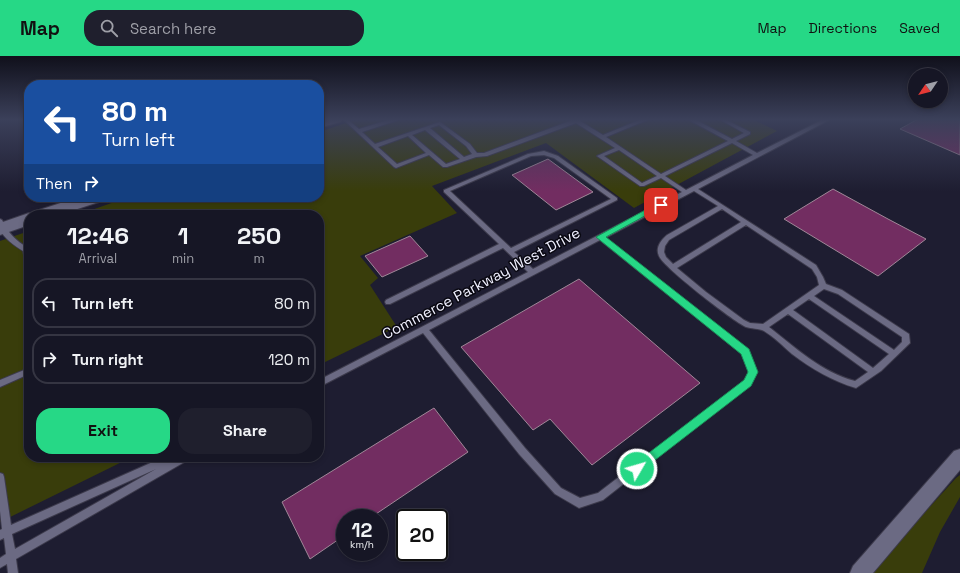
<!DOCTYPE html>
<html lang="en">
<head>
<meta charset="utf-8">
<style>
	:root { --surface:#161625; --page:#1f1f2d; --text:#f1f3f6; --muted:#9e9fa7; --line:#353542; --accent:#26d886 }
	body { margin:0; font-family:"Space Grotesk",sans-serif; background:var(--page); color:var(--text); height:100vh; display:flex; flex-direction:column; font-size:15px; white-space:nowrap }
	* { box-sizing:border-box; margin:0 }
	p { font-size:13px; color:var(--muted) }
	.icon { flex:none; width:22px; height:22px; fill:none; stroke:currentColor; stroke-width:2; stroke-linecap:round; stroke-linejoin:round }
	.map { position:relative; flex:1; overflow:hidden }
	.drawer { position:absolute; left:24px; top:154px; width:300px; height:252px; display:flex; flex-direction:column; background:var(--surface); border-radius:16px; box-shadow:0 2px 6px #0003,0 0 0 1px var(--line) }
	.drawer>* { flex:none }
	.guide { position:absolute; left:24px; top:24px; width:300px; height:122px; border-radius:16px; box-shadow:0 2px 6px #0003,0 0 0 1px var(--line); background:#1a4fa0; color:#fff; overflow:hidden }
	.needle { width:26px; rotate:235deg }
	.tools { position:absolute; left:908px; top:12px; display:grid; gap:8px }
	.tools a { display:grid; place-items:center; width:40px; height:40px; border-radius:50%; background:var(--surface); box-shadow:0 2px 6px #0003,0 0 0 1px var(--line); font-size:20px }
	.speed { position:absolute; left:336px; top:453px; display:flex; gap:8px; font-size:20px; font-weight:700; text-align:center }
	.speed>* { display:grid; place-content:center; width:52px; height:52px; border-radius:50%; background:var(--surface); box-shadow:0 2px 6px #0003,0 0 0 1px var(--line); line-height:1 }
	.speed small { font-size:10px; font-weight:400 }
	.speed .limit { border:2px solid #111; border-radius:6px; background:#fff; color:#111 }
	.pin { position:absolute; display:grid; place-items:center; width:34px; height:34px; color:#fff; margin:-17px; border-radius:8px; box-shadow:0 2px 6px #0006 }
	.me { position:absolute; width:44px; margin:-22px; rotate:52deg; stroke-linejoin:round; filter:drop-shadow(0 0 3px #0008) }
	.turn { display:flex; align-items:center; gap:14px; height:84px; padding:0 12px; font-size:18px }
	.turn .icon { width:52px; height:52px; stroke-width:2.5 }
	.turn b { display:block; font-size:28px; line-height:34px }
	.then { display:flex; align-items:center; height:38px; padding:0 12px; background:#0003; gap:8px; font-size:15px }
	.eta { display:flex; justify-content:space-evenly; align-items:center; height:68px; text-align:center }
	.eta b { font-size:24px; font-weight:700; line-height:28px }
	.primary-button { display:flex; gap:8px; margin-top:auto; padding:8px 12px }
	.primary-button a { flex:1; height:46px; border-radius:16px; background:var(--accent); color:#111; font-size:16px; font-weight:700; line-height:46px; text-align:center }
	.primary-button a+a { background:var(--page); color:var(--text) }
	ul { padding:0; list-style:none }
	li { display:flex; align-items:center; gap:12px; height:50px; margin:0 8px 6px; padding:0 4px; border:2px solid var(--line); border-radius:16px }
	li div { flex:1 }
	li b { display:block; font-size:15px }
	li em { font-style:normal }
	header { display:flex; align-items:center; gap:24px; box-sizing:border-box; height:56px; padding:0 20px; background:var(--accent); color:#111 }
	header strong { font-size:19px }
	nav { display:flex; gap:22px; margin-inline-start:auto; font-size:14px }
	.search { width:280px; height:36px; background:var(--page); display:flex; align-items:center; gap:10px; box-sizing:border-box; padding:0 14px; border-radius:16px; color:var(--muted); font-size:15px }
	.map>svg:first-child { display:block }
</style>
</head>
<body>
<header>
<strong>Map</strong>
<div class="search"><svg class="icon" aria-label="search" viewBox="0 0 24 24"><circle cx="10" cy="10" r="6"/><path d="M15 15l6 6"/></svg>Search here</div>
<nav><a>Map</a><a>Directions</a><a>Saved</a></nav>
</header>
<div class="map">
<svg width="960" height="517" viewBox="0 0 960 517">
	<rect width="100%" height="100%" fill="#1e1d31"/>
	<path fill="#393d0b" d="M358,63H752L777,75L634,152L546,87L432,130L457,157L360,200L378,222L370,229L397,271L319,309V159H77L129,141H319V76Z
		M29,175V401H132L0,466V185Z
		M960,419V441L940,476L922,517H870L956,422Z"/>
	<path fill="#722d61" stroke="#a08798" d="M918,63H960V99L900,73Z
		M548,103L593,136L556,154L512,119Z
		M833,133L888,163L926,183L878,220L784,163Z
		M410,180L428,200L382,221L365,200Z
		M579,223L700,327L592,409L550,363L533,374L461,291Z
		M434,352L468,396L370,462H345V479L310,503L282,446Z"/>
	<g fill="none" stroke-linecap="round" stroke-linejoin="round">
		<defs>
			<path id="lane" d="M343,63H347L359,73L392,63H398V64L362,76L375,88L440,66L470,88L477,97H484L573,64L572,63H583L580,65L603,79L642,63H647V64L606,81L661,118L728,85L689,64V63H694L732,83L744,77L719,63H724L750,76V78L736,85L757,97L824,63H829V64L698,133L816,209L823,221L826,228L842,234L909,278L910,287L881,315L856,332C832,325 812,313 792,298C783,290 774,281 764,275C759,272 751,273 746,271C733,265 663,211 659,200C655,192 661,184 667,179L718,150L694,135L605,182L748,294L757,316L750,329L603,444L579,452L555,438L519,398L423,277L319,331V324L528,216L503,192L390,248H386L385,246L386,244L499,188L444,136V134L528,98L544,95L558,100L617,142V144L514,196L533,213L682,136L661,122L644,130H640L597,100L615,92L576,67L487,100L476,101L447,111H443L429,99L396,112L394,111ZM439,69L466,90L472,98L464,101L430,72ZM425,74L460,103L446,108L412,79ZM408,80L426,97L397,108L378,91ZM732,87L753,99L686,134L665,120ZM619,94L657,120L642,127L604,100ZM544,99L554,102L611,143L511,192L450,135L531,100ZM722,153L741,166L673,208L666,201L664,196L665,190L669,184ZM746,169L812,213L817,221L819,229L763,268L750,267L744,264L706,236L677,212ZM600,184L742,298L749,316L744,325L598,437L580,442L561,432L525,392L429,274ZM824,233L838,238L902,281V286L894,294L814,240ZM809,243L889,298L873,312L793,254ZM788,258L868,316L855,325C821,316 796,292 769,271Z
				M0,163L2,164C9,178 15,184 28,192L29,209L26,207L23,195C15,190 3,182 0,173C0,170 0,166 0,163Z
				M29,312V318L0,331V324Z
				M164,401H189L188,404L16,503L18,517H8L7,508L0,512V502L6,498L4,482L0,484V474L2,473L0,455V417L3,418L4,421L11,469ZM156,413L15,493L12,478Z"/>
			<path id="street" d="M960,393V414L873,517H850L853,510L954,395Z"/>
			<path id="secondary" d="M322,63H342L340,66L319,72V64Z
				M79,141H104L102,145L59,159H29V169L0,179V167L29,157L34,159L36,155Z"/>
		</defs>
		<use href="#lane" stroke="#3c3a4b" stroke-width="2"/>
		<use href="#street" stroke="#3c3a4b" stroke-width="2"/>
		<use href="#secondary" stroke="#3c3a4b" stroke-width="2"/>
		<use href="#lane" fill="#6b6a83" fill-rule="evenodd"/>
		<use href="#street" fill="#6b6a83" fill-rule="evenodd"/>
		<use href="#secondary" fill="#6b6a83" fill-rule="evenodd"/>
	</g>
	<linearGradient id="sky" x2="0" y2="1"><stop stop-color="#10101b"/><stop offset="0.47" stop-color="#3b405a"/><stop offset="1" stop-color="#3b405a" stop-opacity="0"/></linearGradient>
	<rect width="960" height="135" fill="url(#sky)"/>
	<path fill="#26d886" stroke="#198c57" d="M658,147L665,149L606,181L749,293L758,316L751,330L637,418L633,417L631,413L633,409L744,324L748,316L741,298L596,181Z"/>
	<g text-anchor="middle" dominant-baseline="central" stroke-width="3" stroke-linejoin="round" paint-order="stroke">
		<g font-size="15" fill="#efeffe" stroke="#090811">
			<text transform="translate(481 227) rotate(-28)">Commerce Parkway West Drive</text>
		</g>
	</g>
</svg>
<div class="tools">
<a><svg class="needle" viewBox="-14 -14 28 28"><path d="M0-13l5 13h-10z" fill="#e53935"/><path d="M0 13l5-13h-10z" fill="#9e9fa7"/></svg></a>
</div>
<div class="speed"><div>12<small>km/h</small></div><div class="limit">20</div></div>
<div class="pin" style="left:661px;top:149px;background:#d93025"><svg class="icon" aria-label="arrive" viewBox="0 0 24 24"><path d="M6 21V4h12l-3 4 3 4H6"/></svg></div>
<svg class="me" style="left:637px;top:413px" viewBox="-20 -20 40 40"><circle r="17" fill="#26d886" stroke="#fff" stroke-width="3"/><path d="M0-11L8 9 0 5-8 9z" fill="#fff"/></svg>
<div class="guide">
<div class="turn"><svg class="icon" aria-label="left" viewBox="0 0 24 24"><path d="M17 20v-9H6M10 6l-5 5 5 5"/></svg><div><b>80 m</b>Turn left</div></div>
<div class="then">Then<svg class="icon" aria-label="right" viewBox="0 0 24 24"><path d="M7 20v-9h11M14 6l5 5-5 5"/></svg></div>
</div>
<section class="drawer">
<div class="eta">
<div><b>12:46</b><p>Arrival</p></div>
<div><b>1</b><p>min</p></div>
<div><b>250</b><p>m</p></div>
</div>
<ul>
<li><svg class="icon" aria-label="left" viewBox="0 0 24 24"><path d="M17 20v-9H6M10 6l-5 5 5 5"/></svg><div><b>Turn left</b></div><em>80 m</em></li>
<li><svg class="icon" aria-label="right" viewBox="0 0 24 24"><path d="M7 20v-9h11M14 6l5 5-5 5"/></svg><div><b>Turn right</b></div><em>120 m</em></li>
</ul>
<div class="primary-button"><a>Exit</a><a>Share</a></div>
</section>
</div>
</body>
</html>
